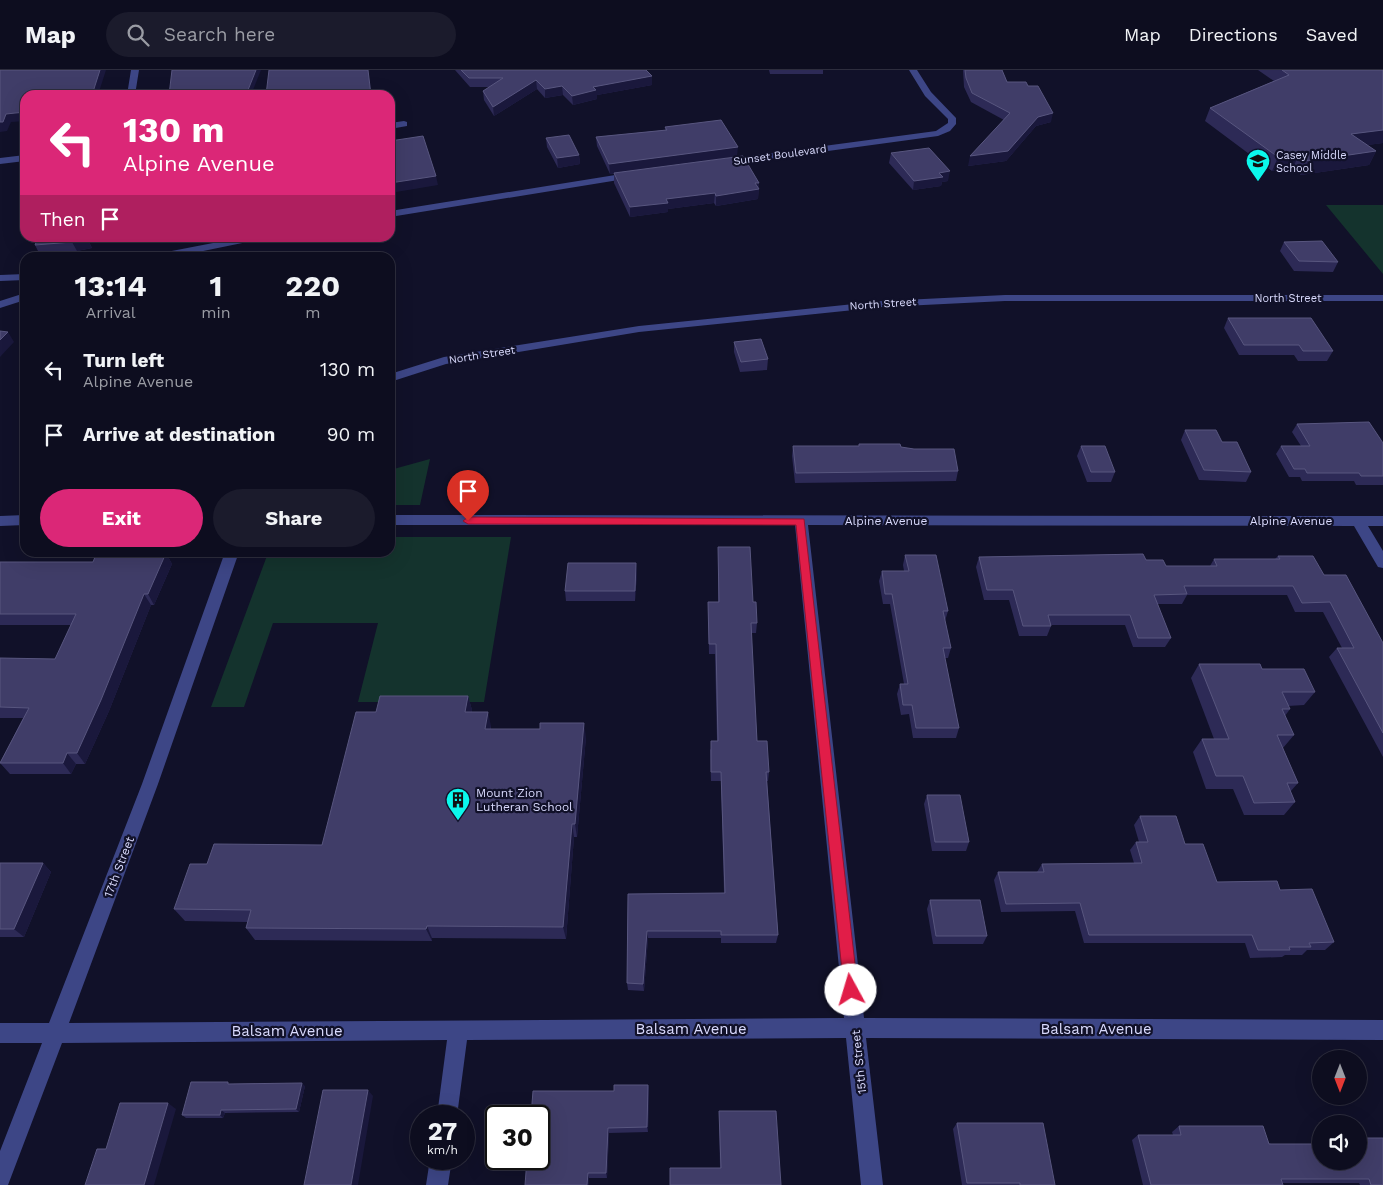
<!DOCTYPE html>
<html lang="en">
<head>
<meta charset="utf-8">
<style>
	:root { --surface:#0d0d1f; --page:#1b1b2c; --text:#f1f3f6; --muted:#9a9ca4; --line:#2d2d3d; --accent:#db2777 }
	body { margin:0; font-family:"Work Sans",sans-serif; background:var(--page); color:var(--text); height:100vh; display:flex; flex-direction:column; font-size:19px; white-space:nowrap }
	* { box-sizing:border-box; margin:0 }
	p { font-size:16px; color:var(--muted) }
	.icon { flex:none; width:28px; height:28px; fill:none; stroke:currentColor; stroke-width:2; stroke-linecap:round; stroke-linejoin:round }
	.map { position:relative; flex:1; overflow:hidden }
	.panel { position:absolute; left:20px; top:182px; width:375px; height:305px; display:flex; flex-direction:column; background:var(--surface); border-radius:15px; box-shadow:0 5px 20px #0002,0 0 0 1px var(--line) }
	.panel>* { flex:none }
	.banner { position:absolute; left:20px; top:20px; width:375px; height:152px; border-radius:15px; box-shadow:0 5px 20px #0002,0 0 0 1px var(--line); background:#db2777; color:#fff; overflow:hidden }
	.needle { width:32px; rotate:180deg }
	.controls { position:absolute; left:1312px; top:980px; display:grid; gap:10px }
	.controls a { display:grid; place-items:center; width:55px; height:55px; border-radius:50%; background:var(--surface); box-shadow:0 5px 20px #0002,0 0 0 1px var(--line); font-size:25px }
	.speed { position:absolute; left:410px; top:1035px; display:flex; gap:10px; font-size:25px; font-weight:700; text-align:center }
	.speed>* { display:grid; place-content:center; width:65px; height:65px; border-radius:50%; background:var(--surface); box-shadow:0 5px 20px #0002,0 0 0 1px var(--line); line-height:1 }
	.speed small { font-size:12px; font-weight:400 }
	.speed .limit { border:2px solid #111; border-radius:8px; background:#fff; color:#111 }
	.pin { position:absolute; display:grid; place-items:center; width:42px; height:42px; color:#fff; margin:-51px -21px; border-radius:50% 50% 50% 0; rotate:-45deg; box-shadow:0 0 5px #0007 }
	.pin .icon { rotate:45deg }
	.me { position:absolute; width:55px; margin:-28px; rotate:354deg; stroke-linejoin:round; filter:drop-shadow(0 0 4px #0008) }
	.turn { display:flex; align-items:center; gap:18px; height:105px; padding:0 20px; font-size:22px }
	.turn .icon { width:65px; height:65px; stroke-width:2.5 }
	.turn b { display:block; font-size:35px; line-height:42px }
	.then { display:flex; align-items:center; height:48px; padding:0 20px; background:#0003; gap:10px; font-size:19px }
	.eta { display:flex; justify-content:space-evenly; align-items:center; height:85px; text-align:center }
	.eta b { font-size:30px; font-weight:700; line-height:35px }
	.action { display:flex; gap:10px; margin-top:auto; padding:10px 20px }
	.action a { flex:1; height:58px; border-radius:30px; background:var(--accent); color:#fff; font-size:20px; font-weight:700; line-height:58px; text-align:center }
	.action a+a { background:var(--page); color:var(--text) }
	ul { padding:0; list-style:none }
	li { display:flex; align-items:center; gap:15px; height:65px; padding:0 20px }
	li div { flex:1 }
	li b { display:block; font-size:19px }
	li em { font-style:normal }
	header { display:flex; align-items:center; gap:30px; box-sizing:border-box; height:70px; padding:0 25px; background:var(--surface); border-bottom:1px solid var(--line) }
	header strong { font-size:24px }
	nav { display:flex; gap:28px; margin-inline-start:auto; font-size:18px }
	.search { width:350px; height:45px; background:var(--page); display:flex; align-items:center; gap:12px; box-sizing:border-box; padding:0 18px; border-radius:28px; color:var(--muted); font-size:19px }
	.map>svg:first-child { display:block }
</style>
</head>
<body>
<header>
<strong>Map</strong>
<div class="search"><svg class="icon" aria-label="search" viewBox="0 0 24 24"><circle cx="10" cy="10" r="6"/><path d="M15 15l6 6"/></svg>Search here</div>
<nav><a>Map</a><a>Directions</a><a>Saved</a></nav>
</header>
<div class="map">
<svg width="1383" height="1115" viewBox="0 0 1383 1115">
	<rect width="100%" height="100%" fill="#111129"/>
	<path fill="#14332d" d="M1326,135H1383V204Z
		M430,389L420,435H390V400Z
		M390,467H511L484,632H358L378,553H273L244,637H211L268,483L390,482Z"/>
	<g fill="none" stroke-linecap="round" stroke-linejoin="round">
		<path fill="#3d4686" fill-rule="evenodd" d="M131,0H139L135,25H127Z
			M909,0H917L931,22L956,48V54L950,61L938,66L726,95L721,92L726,89L936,61L948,53V49L925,26Z
			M404,51L407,52V56L390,59V53Z
			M25,85V91L0,94V88Z
			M634,102L637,103V107L390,147V141Z
			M239,168H257L252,171L169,188H146L151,185Z
			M25,204V210L0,211V205Z
			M25,223V230L0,238V231Z
			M1005,225H1383V231H1005L883,237L639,262L446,294L390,312V304L444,287L639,256L883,231Z
			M25,445V455L0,456V446Z
			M390,445L1383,446V456H1368L1383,481V498L1378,497L1354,456L808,455L864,948L1383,950V970L866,968L883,1115H861L846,968L467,970L457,1046H437L447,970L62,973L8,1115H0V1081L42,973H0V953H49L142,714L225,482H239L158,714L69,953L844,948L795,455H390Z
			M430,1089H452L448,1115H426Z"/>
	</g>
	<path fill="#2d2a56" d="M455,0H646L652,6V15L597,25V29L573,35L563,25L545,28L537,19L494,46L484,30L483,21L490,17H470Z
		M769,0H823V4H770Z
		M963,0H1002L1007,12L1051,52L1036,56L1006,91L968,96L1004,50L971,32L964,17Z
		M1258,0H1383V73L1367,75L1376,81L1369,95L1301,105L1293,98L1272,101L1205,51L1210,38L1274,11Z
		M665,57L737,86L610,104L597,76L596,67L665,60Z
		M546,68L579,85L580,94L558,98L547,77Z
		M891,83L948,111L942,112L941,116L913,120L889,93Z
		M614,103L759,113L758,129L716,136L714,133L668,139V142L630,147L614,113Z
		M87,168L92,178L77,181L40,185L35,175Z
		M1284,172L1338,192L1333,202L1294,201L1280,181Z
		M1228,248L1333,281L1327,291H1298L1294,285H1239L1224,258Z
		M734,272L768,289L767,300L740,302L734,282Z
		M1297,354L1383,373V415H1356L1354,411H1302L1300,407H1289L1276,384L1281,376H1301L1292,362Z
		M1185,360L1222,372L1251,402L1246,412L1199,410L1181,370Z
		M859,374L914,379L958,401L956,411L795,413L792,386L793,376H859Z
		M1081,376L1115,402L1111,412H1087L1077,386Z
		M718,477L753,532L757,553L756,563H751L757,671L769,702L768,711H767L778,865L776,873H721V868H648L644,921L628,920L627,913L628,824L724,823L721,711H711L710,680L717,671L715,584H709L708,532H718Z
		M166,483L172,494L154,535H151L109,641L85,694H76L71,704H10L0,693L23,648H0V588L55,589L71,555H0V492H93Z
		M905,485L948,541L945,551L951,578L948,588H945L959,658L956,668H913L909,644L901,645L897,624L900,614H904L890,534H883L879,511L882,501H904L903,495Z
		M1278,486L1324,505L1383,573V687L1329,587L1337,578H1342L1323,542H1295L1287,525H1187L1182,534H1157L1171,568L1165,577H1133L1125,555H1051V556L1047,566H1019L1009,530H984L976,497L979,487L1146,490L1166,496H1210L1214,489H1275Z
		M637,503L635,531H566L565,521Z
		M1199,594L1262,599L1315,622L1304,635L1288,636L1290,639L1285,646L1294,665L1283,678L1298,713L1290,722L1295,732L1284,745H1244L1233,719H1206L1193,682L1202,669H1214L1191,608Z
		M468,626L472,640V642L491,656V659L586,667L577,767H574L566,869L432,868V871L255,870L246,858L248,852L185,851L174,839L207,794L322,775L376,642Z
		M927,725L969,772L966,781H932L924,734Z
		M1140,746L1185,774L1217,812L1280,820L1334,872L1325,880H1307L1302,885H1285L1282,887L1250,888L1245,873H1084L1075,841L1001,842L994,810L998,802H1037L1042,794L1134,793L1130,780L1136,772H1139L1134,755Z
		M0,793H43L51,802L24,867H0Z
		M930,830L987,866L983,874H933L927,839Z
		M230,1014L305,1016L299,1042L225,1043L223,1048H186L182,1045Z
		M648,1015L649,1020L648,1062L609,1063L607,1108H589L525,1115L614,1021Z
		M719,1041L781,1115L720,1098Z
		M957,1053L1055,1115H962L953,1059Z
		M1179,1056L1359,1091L1383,1115H1360L1359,1113H1282L1283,1115H1143L1132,1070L1138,1065H1173L1172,1062Z"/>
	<path fill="#1a183c" d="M100,0H106L98,25H92Z
		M256,0H261L251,25H246Z
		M652,6V15L597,25V29L573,35L572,26L593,17Z
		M536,10L537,19L494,46L493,37Z
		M562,16L563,25L545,28V19Z
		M25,42V51L11,52L7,61L0,62V52L6,44Z
		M1053,43L1051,52L1036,56L1006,91L968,96L970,86L1038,47Z
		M1383,60V73L1345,78L1351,64Z
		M738,77L737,86L610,104L609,94Z
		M1376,81L1369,95L1301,105L1308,91Z
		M1299,84L1293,98L1272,101L1278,87Z
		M579,85L580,94L558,98L557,88Z
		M950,101L948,111L942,112L941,116L913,120L914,111L939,103Z
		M436,106L438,115L390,123V113Z
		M755,113H759L758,129L716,136V126Z
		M715,123L714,133L668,139V142L630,147V137L666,129Z
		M87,168L92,178L77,181L72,172Z
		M8,262L14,272L0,287V270Z
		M166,483L172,494L154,535L148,524Z
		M636,493L637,503L635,531V521Z
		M144,524L151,535L109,641L85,694L77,683Z
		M468,626L472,640L469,656L465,642Z
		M488,642L491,656L488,673L485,659Z
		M584,653L586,667L577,767L575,754Z
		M67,683L76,694L71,704L63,693Z
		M572,754L574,767L566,869L563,857Z
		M43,793L51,802L24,867L14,859Z
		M427,856L432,868V871L426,859Z
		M647,861L648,868L644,921L643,914Z
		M302,1013L305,1016L299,1042L296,1039Z
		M648,1015L649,1020L648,1062L647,1057Z
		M368,1020L373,1026L358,1115H351Z
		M168,1033L176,1039L154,1115H144Z
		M221,1040L225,1043L223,1048L220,1045Z
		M608,1058L609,1063L607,1108L606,1103Z
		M588,1103L589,1108V1115H587Z"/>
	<path fill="#403d68" stroke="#58567f" d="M0,0H100L92,25H25V42L6,44L3,52H0Z
		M172,0H256L246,25H169Z
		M269,0H368L371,25H266Z
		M461,0H646L652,6L593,17L596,20L572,26L562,16L545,19L536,10L493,37L483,21L503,8H469Z
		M965,0H1002L1007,12H1026L1028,16H1038L1053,43L1038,47L1008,81L970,86L1010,43L972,23L966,8Z
		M1282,0H1383V60L1351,64L1376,81L1308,91L1299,84L1278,87L1210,38L1289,5Z
		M721,50L738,77L609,94L596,67L667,60L665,57Z
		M569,65L579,85L557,88L546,68Z
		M423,66L436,106L390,113V71Z
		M929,78L950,101L939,103L943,107L914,111L891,83Z
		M743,86L759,113H755L759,119L716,126L715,123L666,129L668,133L630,137L614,103Z
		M38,168H87L72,172L35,175Z
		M1322,171L1338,192L1299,191L1284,172Z
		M1228,248H1311L1333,281H1303L1299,275H1244Z
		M0,261L8,262L0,270Z
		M761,269L768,289L741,292L734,272Z
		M1369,352L1383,373V406H1361L1359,403H1307L1305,399H1294L1281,376H1310L1297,354Z
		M1185,360H1216L1222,372H1237L1251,402L1204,400Z
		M859,374H900L901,377L914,379H954L958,401L796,403L793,376H859Z
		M1081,376H1105L1115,402H1091Z
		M718,477H750L753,532H756L757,553H751L757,671H767L769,702H766L778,865H721V861H647L643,914L627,913L628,824L725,823L721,702H711V671H718L716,574H709L708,532H719Z
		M97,482L166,483L148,524H144L101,630L77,683H67L63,693H0L29,638L0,637V588L55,589L76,544H0V492H93Z
		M1143,484L1146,490H1163L1166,496H1217L1214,489H1280L1278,486H1313L1324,505H1346L1383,573V663L1337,578H1354L1330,532L1302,533L1293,516H1184L1187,524L1154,525L1171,568H1138L1130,545H1048L1051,556H1023L1013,520H987L979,487Z
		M905,485H936L948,541H943L951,578H943L959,658H916L912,635H903L900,614H908L892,524H885L882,501H909Z
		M568,493H636L635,521H565Z
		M1199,594H1260L1262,599H1304L1315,622H1282L1290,639H1282L1294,665H1277L1298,713H1287L1295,732L1254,733L1243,706H1216L1202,669H1229Z
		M380,626H468L465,642H488L485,659H540V653H584L575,754H572L563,857L427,856L426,859L246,858L251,840L174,839L190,794H207L214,774L322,775L356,642H376Z
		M927,725H960L969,772H935Z
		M1140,746H1176L1185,774H1203L1217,812L1277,811L1280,820L1312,819L1334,872L1309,873L1311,877H1289L1290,880H1258L1252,865H1089L1080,833L1006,834L998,802H1044L1042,794L1142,793L1136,772H1148Z
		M0,793H43L14,859H0Z
		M930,830H980L987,866H936Z
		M191,1012H228V1014L302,1013L296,1039L221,1040L220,1045H182Z
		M614,1015H648L647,1057L608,1058L606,1103H588L587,1115H525L527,1089H539V1046H531L533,1021H614Z
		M323,1020H368L351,1115H304Z
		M120,1033H168L144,1115H85L97,1079H106Z
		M719,1041H776L781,1115H670V1098H721Z
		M957,1053H1043L1055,1115H1020V1113H967Z
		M1179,1056H1263L1269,1074H1321V1091H1359V1068H1383V1115H1371L1369,1109H1281L1283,1115H1151L1138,1065H1181Z"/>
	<path fill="#e11d48" stroke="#92132f" d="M468,447L804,449L858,920L856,925L851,927L846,925L844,920L796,455L468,454L463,451Z"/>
	<defs>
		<symbol id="school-pin" viewBox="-11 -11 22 30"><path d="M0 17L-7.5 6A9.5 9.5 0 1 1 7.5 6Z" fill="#0bf8ec" stroke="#111129"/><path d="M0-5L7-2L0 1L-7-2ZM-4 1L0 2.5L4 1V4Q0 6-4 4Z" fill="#111"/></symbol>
		<symbol id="building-pin" viewBox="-11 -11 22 30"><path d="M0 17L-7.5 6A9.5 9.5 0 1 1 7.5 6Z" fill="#0bf8ec" stroke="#111129"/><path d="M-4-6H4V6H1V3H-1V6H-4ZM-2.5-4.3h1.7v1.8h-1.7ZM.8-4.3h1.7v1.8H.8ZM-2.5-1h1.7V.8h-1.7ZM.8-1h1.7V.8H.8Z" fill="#111"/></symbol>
	</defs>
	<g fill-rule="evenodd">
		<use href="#school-pin" x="1244" y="77" width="28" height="38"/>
		<use href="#building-pin" x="444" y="716" width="28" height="38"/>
	</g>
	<g text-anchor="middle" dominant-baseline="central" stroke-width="4.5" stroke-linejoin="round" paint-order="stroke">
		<g font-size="11" fill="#dadbfe" stroke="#111129">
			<text transform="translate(780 85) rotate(-8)">Sunset Boulevard</text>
			<text x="1288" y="228">North Street</text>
			<text transform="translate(883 234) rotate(-4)">North Street</text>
			<text transform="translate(482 285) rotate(-9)">North Street</text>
		</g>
		<g font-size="11" fill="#dadbfe" stroke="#111129" text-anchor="start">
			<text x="1276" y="85">Casey Middle<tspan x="1276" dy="13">School</tspan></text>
		</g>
		<g font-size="12" fill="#dadbfe" stroke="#111129">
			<text x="886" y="451">Alpine Avenue</text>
			<text x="1291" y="451">Alpine Avenue</text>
			<text transform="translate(119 797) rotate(-69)">17th Street</text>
			<text transform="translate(859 992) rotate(-96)">15th Street</text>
		</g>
		<g font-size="12" fill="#dadbfe" stroke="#111129" text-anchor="start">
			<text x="476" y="723">Mount Zion<tspan x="476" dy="14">Lutheran School</tspan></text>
		</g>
		<g font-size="15" fill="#dadbfe" stroke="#111129">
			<text x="691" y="959">Balsam Avenue</text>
			<text x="1096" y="959">Balsam Avenue</text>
			<text x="287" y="961">Balsam Avenue</text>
		</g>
	</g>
</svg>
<div class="controls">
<a><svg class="needle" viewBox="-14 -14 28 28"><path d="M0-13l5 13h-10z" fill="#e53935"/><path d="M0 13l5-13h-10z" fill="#9a9ca4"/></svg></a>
<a><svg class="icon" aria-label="sound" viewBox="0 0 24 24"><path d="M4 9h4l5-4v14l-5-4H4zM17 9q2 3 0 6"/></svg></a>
</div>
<div class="speed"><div>27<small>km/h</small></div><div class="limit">30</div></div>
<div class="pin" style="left:468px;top:451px;background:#d93025"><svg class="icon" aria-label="arrive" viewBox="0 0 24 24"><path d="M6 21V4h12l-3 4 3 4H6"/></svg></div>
<svg class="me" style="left:851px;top:920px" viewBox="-20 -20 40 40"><circle r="19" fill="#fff"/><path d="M0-13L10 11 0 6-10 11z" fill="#e11d48"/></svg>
<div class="banner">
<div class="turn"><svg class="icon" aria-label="left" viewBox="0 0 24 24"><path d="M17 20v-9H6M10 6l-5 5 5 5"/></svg><div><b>130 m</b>Alpine Avenue</div></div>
<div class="then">Then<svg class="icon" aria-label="arrive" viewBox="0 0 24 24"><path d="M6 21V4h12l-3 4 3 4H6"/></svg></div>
</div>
<section class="panel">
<div class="eta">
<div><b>13:14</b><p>Arrival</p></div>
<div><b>1</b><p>min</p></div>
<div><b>220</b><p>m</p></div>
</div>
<ul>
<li><svg class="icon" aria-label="left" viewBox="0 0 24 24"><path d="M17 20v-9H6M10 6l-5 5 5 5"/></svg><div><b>Turn left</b><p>Alpine Avenue</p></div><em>130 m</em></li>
<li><svg class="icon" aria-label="arrive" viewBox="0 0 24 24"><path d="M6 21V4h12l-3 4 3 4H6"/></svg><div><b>Arrive at destination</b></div><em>90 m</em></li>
</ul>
<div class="action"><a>Exit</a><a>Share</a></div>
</section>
</div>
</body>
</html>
